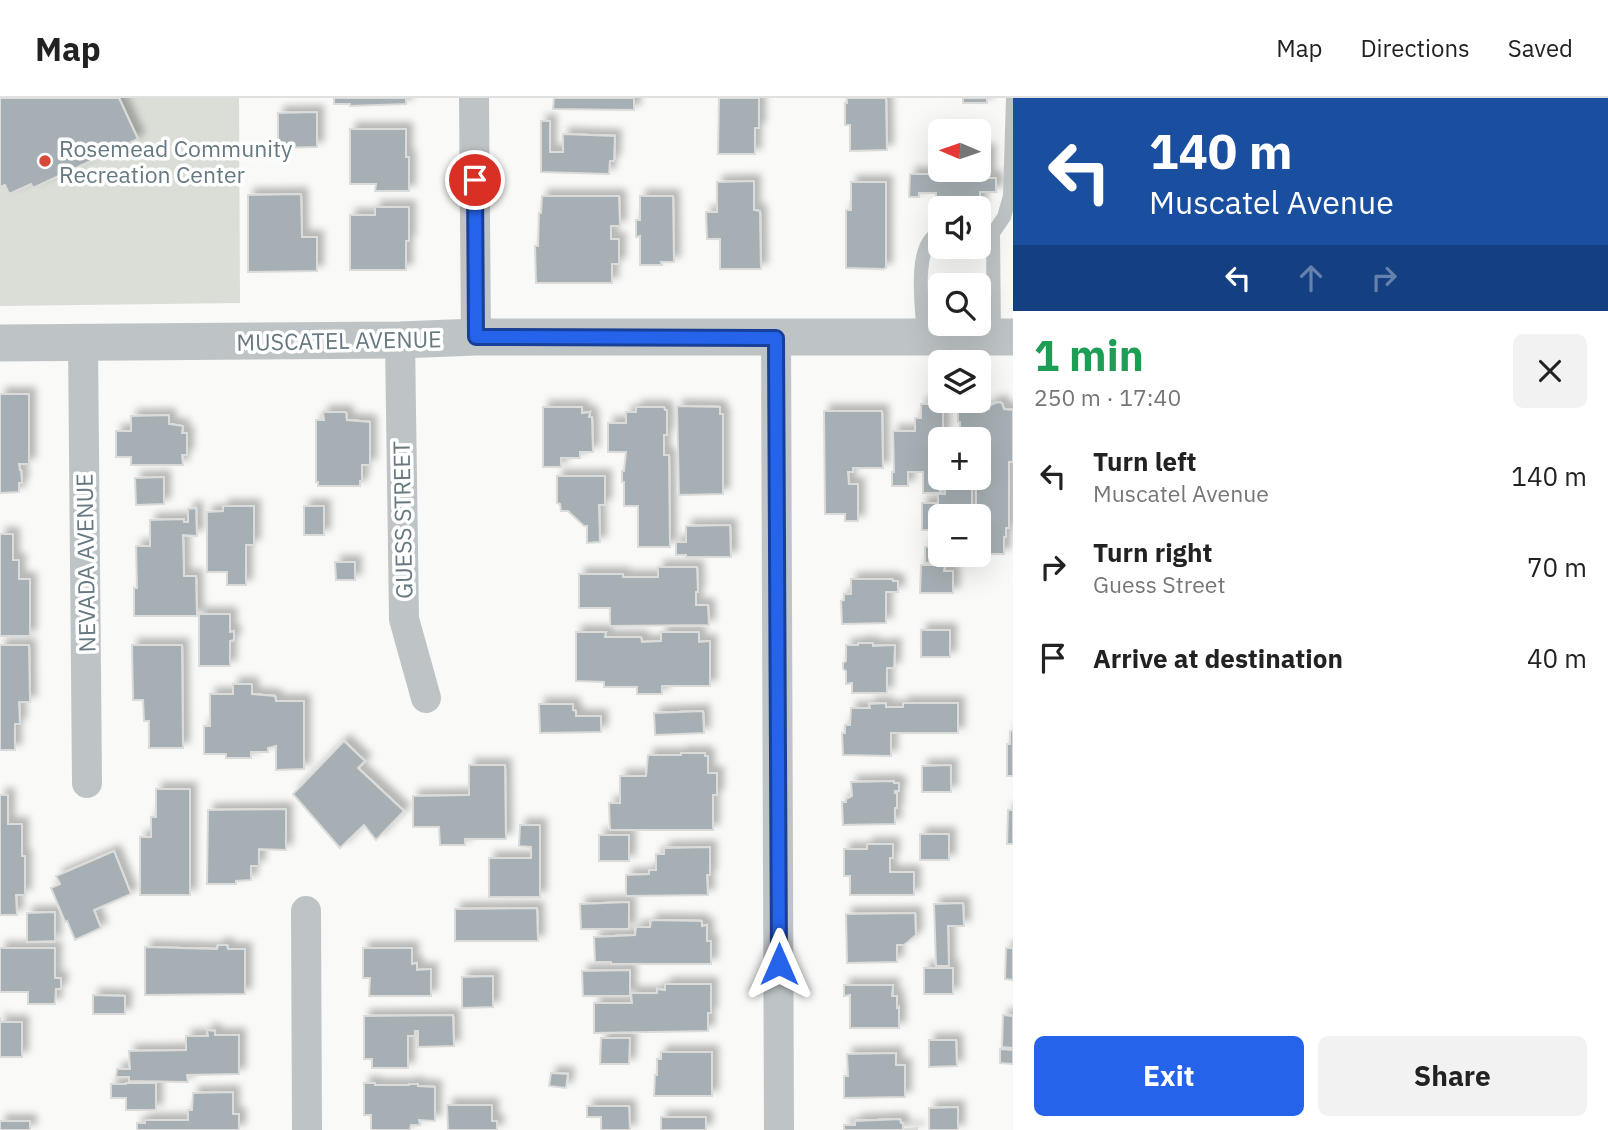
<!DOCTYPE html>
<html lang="en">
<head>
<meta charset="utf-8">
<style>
	:root { --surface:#fff; --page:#f2f2f2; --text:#222; --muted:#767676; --line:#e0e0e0; --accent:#2563eb }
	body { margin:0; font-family:"IBM Plex Sans",sans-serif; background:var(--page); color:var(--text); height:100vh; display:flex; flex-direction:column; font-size:26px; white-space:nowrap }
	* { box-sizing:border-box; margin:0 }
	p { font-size:23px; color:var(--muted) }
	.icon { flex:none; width:38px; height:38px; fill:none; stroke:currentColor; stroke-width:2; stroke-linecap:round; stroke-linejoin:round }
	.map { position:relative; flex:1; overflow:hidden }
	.sheet { display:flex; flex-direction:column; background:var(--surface); width:595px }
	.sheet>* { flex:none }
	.hud { background:#1a4fa0; color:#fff; overflow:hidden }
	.needle { width:46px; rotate:272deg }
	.buttons { position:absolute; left:928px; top:21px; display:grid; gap:14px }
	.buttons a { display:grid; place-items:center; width:63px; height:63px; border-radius:10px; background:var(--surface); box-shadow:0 7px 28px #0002; font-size:35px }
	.pin { position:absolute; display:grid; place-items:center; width:60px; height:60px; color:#fff; margin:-30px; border:4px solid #fff; border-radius:50%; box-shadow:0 2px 7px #0007 }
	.me { position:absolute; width:77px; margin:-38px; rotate:0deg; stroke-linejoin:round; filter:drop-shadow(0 0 5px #0008) }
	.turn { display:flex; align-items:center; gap:24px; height:147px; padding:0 21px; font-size:32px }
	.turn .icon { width:91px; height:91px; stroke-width:2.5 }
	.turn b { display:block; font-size:49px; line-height:60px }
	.lanes { display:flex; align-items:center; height:66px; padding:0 21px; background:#0003; justify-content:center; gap:35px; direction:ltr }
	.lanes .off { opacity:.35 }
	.round { display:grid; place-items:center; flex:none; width:74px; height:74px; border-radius:10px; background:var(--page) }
	.overview { display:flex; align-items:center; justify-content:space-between; height:119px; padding:0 21px }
	h1 { font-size:42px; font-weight:700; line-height:52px; color:#1e9e55 }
	.button { display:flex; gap:14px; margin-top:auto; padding:14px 21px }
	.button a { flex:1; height:80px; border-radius:10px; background:var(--accent); color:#fff; font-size:28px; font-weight:700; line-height:80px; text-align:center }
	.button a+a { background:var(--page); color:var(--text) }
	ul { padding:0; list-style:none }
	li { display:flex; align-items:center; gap:21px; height:91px; padding:0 21px }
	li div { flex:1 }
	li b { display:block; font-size:26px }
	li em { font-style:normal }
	header { display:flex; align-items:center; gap:42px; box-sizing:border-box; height:98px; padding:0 35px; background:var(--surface); border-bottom:2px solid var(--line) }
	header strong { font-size:33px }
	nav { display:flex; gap:38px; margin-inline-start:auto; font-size:24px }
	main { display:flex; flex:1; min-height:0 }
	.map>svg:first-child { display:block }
</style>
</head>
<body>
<header>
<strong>Map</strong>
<nav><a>Map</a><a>Directions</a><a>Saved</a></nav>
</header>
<main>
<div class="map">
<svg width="1013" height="1032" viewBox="0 0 1013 1032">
	<defs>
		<filter id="shadow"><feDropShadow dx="6" dy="-6" stdDeviation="3.5" flood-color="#0004"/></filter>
	</defs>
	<rect width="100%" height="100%" fill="#f9f9f7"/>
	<path fill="#daded7" d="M0,0H239L240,205L0,208Z"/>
	<path fill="#a6b0b4" stroke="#dbdbd9" stroke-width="2" filter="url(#shadow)" d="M0,0H119L138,41L33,90L31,86L9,96L5,87L0,89Z
		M334,0H406V6L350,8V6H334Z
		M554,0H634V12L553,11Z
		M719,0H759V30H755V56H718Z
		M847,0H886L887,52L850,53V27H845V5H847Z
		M963,0H987V5H963Z
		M317,14V49L278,50V15Z
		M541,23H550V54H563V36L615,38L614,63H610L609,76L541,74Z
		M350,31H406V59H409V93H375L376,86H350Z
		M978,53H988V80H996V94H980V114H978V110H940V113H936V95H919V99H909L910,76H937V69H940V72H978Z
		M754,83V112L760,113L761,171H720V141H707L706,114H717V84Z
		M851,84H886V170L883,171L846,170V112H851Z
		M301,96L302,139H317V173L248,174V97Z
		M542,98H619L620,128H611V141H619V166H612V185H536L535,148H538L539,115H541Z
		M640,98H673L674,164H661L662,167H640V138L636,139V122H640Z
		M375,109H409V143H406V172H350V117H375Z
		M0,296H29V366H19L20,372H21L22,385H19V394L0,395Z
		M998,304L1002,305L1004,311L1013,312V364H1009V430H1006V439H1004V456H984V439H979L978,418H976V386H975V381H966L978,380V341H960V324H958V312L973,313V310L989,311L990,307Z
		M921,306H943V336H940V395H923V374H908V388H892V374H894L893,333H915V320H921Z
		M677,308L720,309V316H723V396L679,397Z
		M543,309H582V315L590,314L589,319H592L593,354H580V360H561V369H543Z
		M636,309H664L665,312H667V337H664V357H669L670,449H638V408H624V384H622V373H624L626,354H608V325H626V314H636Z
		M824,313H882L883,370H853V374H848L849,386H858V423H845V416H825Z
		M323,314H346L347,322L370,324V367H362V383H360V388H318V384H316V322H324Z
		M169,317V326L183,328L182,335H187V357H182L183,367H131V359H116V333H131V318Z
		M557,378H605V407H599L600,444L587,445V428H584L568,413H561L560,406L557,405Z
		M164,379V406L136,407L135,380Z
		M945,387H972V413H974V418H947V416H945V407H938V396H945Z
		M922,405H936V432H922Z
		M223,408H254V447H246V487H227V474H207V414L223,413Z
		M304,408H324V437H304Z
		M196,410L197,438L183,437L184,478H196L197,518H134V490H137L136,448H150V422L184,421V424H188V411Z
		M730,427L731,459H686V457H676V444H686V428Z
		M0,436H13V462H19V481H30V538H0Z
		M940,448V457H943V464L925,465V449Z
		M335,464H355V482H336Z
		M921,467H945L944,473H953V495H920Z
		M658,469H697L698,494H696V507H708L709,527L610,528V510H579V476H623V479H658Z
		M851,481H892L893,483H898V494H886V525L842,526L841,503L844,502V496H851Z
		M199,516H230V534L234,533V542L230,543V568H199Z
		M921,532H950V559H921Z
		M576,534H606L605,539H641L642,544L661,543V534H699V544L710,543V588H662V596H637V589H604V584L576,583Z
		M858,545H873V548L895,547L894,570H887V595H852V585L846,586V573L843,571V565L846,563V547H858Z
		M0,547H29L30,604H19L20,626H15V652H0Z
		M132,547H182L183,650H149V623H144L143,602H133Z
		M233,586H252V596L275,598L276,603H304V671L276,672V648L268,650V654H251V660H226V656H204V628H210V596H233Z
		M886,605V609H903V605H958V635H891V658L843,657L842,635H845V627H850L851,610H870L869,606Z
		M539,606H573V612L576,613V618H601V634L540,635Z
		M703,613L704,635L655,637L654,615Z
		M1010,633H1013V678H1007V646H1010Z
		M344,643L365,663L358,670L404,713L376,742L364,727L340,750L293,696Z
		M681,655H705V658H708V675H717V697H713V732H610L609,705H620V678H646L648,657H681Z
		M469,667H505L506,741H465V747H440L439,729H413V698L469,697Z
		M951,667V694H922V668Z
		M894,683V685H899V693H895V695H897V710H895V726L843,727L842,704H846V701L852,698L851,684Z
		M156,691H190V797H140V739H151V719H156Z
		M0,697H8V726H22V758H25V797H16L17,817H0Z
		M286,711V752L259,751V768H251V782L236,783V786H207L208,712Z
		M1008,712H1013V746H1007Z
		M520,727H540V799H489V760H531V749L519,748Z
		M920,736H949V762H920Z
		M599,737H629V763H599Z
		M867,746H893V760H890V774H914V797H850V778H844V751H867Z
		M710,749V777H707L708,797L626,798V777L649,776V772H656V756H664V750Z
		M114,753L131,796L94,812L101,830L75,842L67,823L65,824L51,790L60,786L56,778Z
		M629,804V831H581L580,806Z
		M963,805L964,828H948L949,868H936L934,806Z
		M537,810L538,843H455V811Z
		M55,814V843L27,844V815Z
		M915,815L916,837L904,847H897V864L847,865L846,816Z
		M651,822L702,823V828L707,827V843H711V866H611V864H595L594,839L635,837L636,829H650Z
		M218,847H227L228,851H245V896L145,897V849L217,851Z
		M0,850H55V880H61V891H56L55,906H28V894H0Z
		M363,850H412V866L417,865V872L431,871V898H369L370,880H363Z
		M1006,850H1013V882L1005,881Z
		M924,870H953V896H924Z
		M630,872V898H583L582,873Z
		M493,878V909L462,910V879Z
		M665,886H711V915H708V933L594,935V905H632L631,895H657V891L665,892Z
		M844,887H893L892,898H897V910L899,909V930H850V897L844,898Z
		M93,897L125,898V916H93Z
		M453,917L454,948L418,949V933H415V938H408V970H372V961H364V918Z
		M1003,917L1013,918V950L1002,949Z
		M0,919V924H22V959H0Z
		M207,932L215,933V937H239V976L187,977L188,984L129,983V979H116L117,971H130L129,953L186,952V938H208Z
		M601,940H630L629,966H600Z
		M929,942H956L957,968L929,969Z
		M1000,951L1013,952V966L1000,965Z
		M661,954H712V998H654L655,977H657V961H661Z
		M896,955V967H905V999L844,1000V978H848L847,956Z
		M551,975L568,976L566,990L549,988Z
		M126,985H156V1012H126V1000H111V986H126Z
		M364,985H375V987H409V986H418V988L435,989V1023L419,1022L420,1027H411L410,1032H371V1017H364Z
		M233,994V1016H239V1032H137V1025H145V1022H188V1012H192L193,995Z
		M447,1007H492V1023H497V1032H448Z
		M587,1008H629L630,1032H601V1019H587Z
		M958,1009V1032H929V1010Z
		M661,1019H706V1032H661Z
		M900,1021L901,1025H903V1031L917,1030V1032H844V1027H855V1023Z
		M0,1023H30V1032H0Z"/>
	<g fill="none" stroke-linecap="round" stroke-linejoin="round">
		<path stroke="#bec4c6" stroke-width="14" d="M978,134L993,135L994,238
			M993,135L1004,119L1010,98L1013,0
			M924,238C923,215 911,144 940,135"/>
		<path stroke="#bec4c6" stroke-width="30" d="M474,0L476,239
			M776,240L779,1032
			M400,242L404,521L426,600
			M83,244L87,685
			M306,813L307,1032"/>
		<path stroke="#bec4c6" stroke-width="37" d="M0,245L400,242L476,239H1013"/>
	</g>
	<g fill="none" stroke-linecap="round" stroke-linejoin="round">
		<defs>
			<path id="route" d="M475,82L476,239L776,240L779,866"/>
		</defs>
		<use href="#route" stroke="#184099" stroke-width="18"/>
		<use href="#route" stroke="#2563eb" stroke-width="12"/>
	</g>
	<circle fill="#d74939" stroke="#fff" stroke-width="2.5" cx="45" cy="63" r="7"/>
	<g text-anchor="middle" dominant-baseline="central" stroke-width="7" stroke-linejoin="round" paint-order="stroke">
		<g font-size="23" fill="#667880" stroke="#fff" text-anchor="start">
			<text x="59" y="50">Rosemead Community<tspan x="59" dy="26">Recreation Center</tspan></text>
		</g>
		<g font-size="23" fill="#667880" stroke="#fff">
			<text transform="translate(339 242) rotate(-1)">MUSCATEL AVENUE</text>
			<text transform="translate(402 422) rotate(-91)">GUESS STREET</text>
			<text transform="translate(85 465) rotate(-91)">NEVADA AVENUE</text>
		</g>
	</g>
</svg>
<div class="buttons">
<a><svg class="needle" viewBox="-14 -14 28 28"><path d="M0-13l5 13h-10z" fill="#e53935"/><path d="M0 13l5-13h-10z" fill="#767676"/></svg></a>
<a><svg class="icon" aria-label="sound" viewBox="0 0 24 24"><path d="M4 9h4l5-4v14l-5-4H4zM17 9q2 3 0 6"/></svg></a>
<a><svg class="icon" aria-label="search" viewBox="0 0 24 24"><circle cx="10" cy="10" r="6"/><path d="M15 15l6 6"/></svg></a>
<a><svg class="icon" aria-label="layers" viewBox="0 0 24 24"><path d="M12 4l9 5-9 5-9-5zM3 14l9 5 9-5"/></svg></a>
<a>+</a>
<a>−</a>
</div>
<div class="pin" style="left:475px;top:82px;background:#d93025"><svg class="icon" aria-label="arrive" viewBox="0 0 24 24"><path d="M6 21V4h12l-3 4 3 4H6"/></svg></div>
<svg class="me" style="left:779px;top:866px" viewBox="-20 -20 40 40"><path d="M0-17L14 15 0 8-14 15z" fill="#2563eb" stroke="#fff" stroke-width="4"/></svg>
</div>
<section class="sheet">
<div class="hud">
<div class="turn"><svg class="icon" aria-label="left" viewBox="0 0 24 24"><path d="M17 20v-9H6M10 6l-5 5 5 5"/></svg><div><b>140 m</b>Muscatel Avenue</div></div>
<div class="lanes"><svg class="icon" aria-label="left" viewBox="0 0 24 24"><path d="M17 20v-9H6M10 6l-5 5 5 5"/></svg><svg class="icon off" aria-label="ahead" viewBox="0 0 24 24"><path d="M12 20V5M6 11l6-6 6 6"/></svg><svg class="icon off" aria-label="right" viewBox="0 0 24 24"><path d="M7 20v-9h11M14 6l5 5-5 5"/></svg></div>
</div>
<div class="overview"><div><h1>1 min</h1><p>250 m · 17:40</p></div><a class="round"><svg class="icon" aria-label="close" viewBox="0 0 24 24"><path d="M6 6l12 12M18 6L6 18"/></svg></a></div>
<ul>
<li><svg class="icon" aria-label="left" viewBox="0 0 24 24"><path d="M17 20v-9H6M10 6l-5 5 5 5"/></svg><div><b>Turn left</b><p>Muscatel Avenue</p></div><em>140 m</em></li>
<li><svg class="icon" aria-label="right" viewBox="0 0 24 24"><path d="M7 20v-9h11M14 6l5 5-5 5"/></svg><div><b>Turn right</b><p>Guess Street</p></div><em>70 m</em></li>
<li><svg class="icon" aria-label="arrive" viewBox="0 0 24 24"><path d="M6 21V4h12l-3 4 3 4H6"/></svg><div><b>Arrive at destination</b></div><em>40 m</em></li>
</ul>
<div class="button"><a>Exit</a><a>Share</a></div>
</section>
</main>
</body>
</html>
